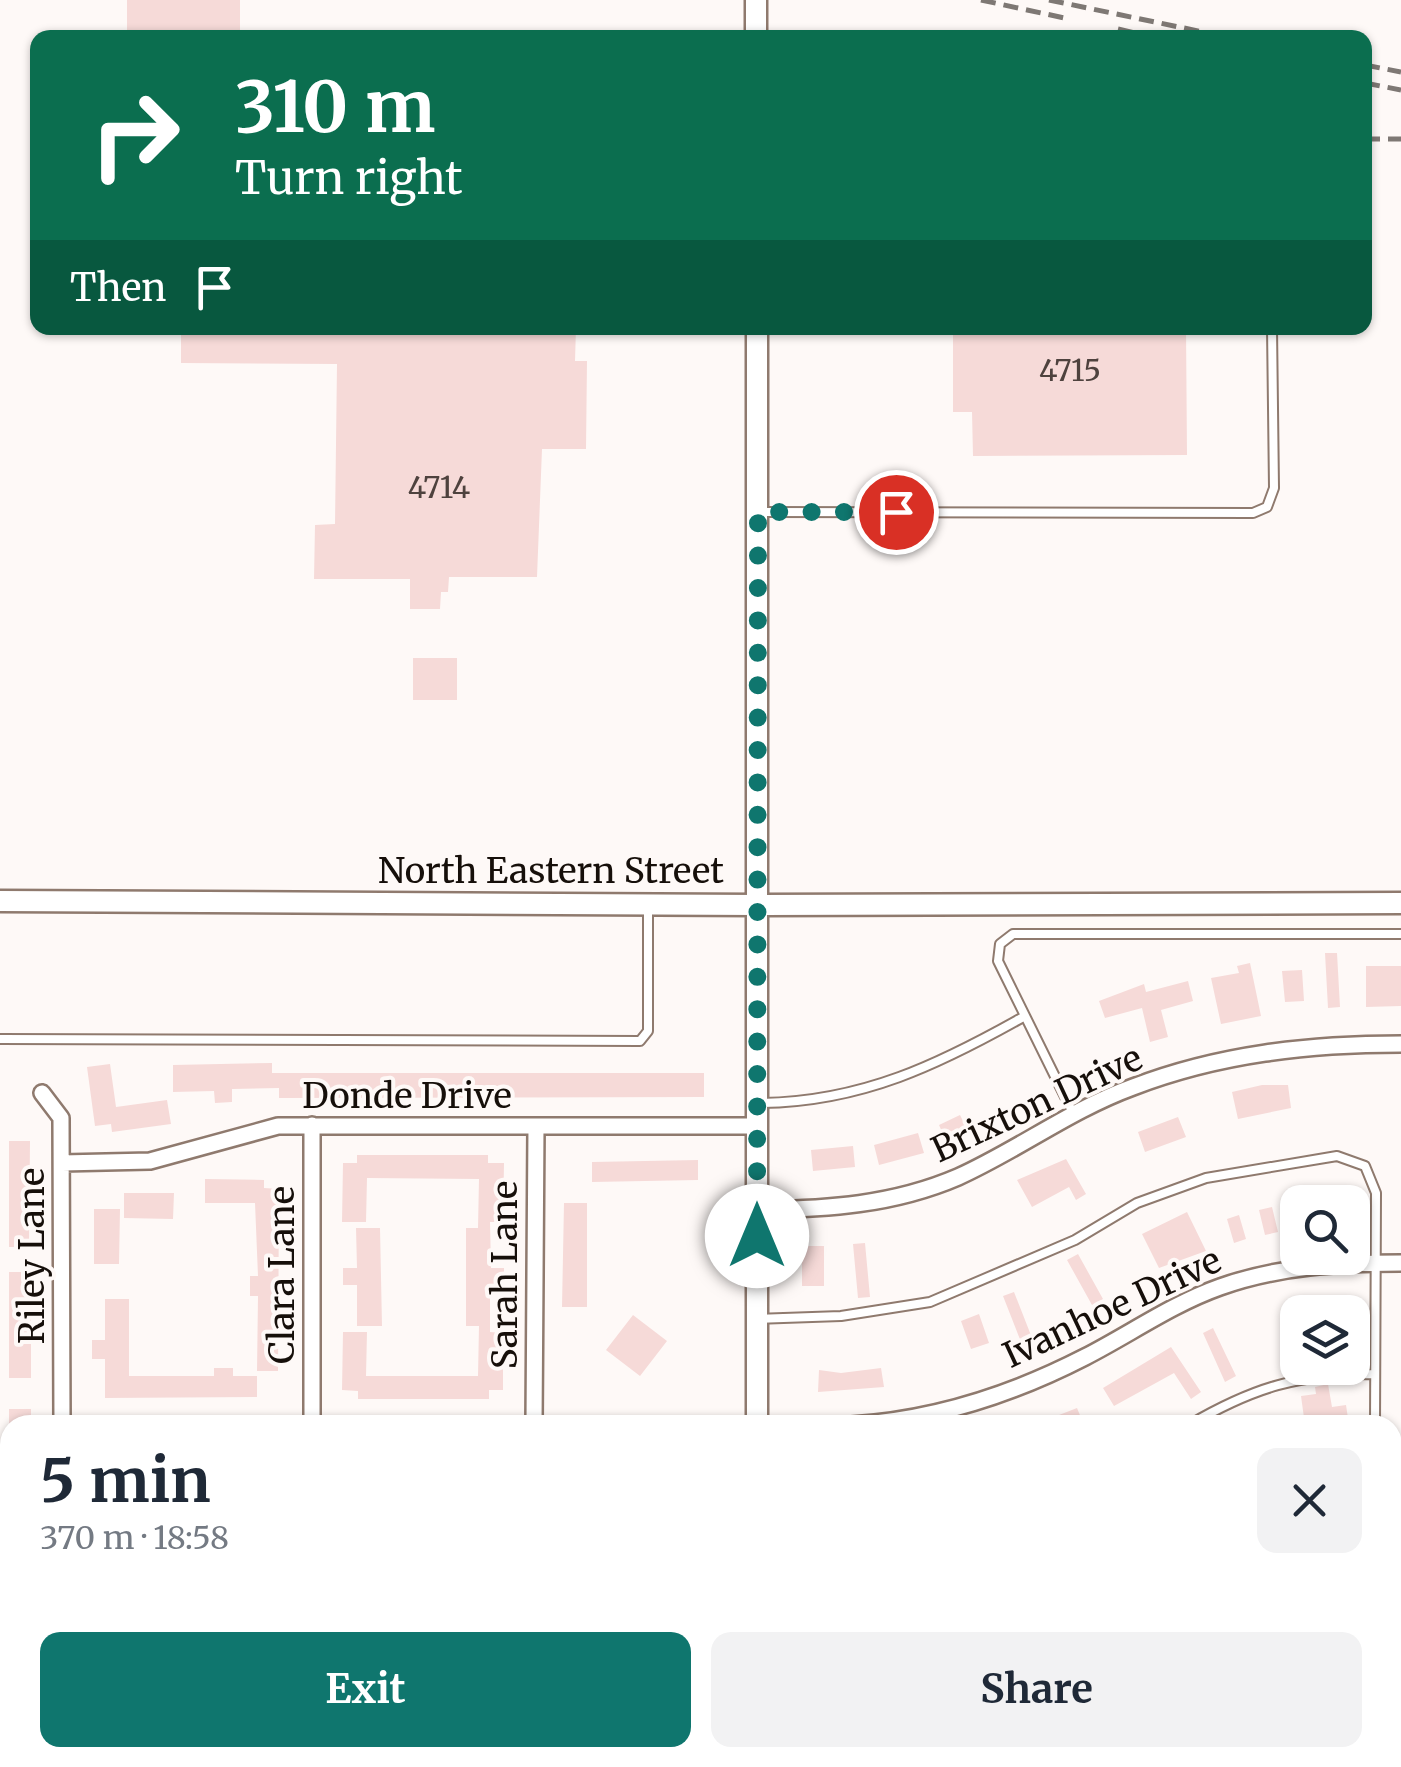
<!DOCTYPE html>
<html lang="en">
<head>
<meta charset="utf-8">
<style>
	:root { --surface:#fff; --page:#f2f2f3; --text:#1f2937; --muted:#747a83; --accent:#0f766e }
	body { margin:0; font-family:Merriweather,serif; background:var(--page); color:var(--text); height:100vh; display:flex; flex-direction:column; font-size:38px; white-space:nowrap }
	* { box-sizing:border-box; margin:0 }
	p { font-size:32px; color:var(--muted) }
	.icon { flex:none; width:55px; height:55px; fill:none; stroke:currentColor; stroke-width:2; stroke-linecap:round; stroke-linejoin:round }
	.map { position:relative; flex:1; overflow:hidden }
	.drawer { position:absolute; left:0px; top:1415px; width:1402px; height:352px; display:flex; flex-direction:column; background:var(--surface); border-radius:30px 30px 0 0; box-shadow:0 2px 8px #0004 }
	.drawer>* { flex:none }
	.hud { position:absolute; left:30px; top:30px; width:1342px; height:305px; border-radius:20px; box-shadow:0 2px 8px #0004; background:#0b6e4f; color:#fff; overflow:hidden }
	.buttons { position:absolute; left:1280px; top:1185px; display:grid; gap:20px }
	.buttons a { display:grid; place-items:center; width:90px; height:90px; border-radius:20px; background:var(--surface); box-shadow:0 2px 8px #0004; font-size:50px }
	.pin { position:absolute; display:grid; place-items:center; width:85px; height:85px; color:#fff; margin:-42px; border:5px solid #fff; border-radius:50%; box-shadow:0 2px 10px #0007 }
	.me { position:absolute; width:110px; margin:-55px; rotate:0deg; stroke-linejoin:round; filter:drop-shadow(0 0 8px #0008) }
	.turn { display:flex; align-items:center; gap:35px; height:210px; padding:0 40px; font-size:45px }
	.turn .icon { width:130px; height:130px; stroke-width:2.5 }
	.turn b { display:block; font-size:70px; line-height:85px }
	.then { display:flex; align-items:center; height:95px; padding:0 40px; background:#0003; gap:20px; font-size:38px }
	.round { display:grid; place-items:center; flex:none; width:105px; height:105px; border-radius:20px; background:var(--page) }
	.headline { display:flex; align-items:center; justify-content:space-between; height:170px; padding:0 40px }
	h1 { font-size:60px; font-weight:700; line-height:75px }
	.primary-button { display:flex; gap:20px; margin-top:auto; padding:20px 40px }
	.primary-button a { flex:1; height:115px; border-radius:20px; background:var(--accent); color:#fff; font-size:40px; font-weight:700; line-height:115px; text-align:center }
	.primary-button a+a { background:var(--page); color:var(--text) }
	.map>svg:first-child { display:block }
</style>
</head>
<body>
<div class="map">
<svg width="1401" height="1767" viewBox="0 0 1401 1767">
	<rect width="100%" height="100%" fill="#fef9f7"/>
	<path fill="#f6dad8" d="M127,0H240V38H127Z
		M181,328H576L575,361H587L586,449H542L537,577H449L448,592H441L440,609H410V579H314L315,525L335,524L337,364L181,363Z
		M953,328H1186L1187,455L973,456L972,412H953Z
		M413,658H457V700H413Z
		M1325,953H1337L1340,1007L1328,1008Z
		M1250,963L1261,1016L1221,1024L1211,978L1239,973L1237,966Z
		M1366,966H1401V1006L1366,1007Z
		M1302,970L1304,1001L1285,1002L1282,971Z
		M1188,981L1193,1001L1161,1010L1168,1037L1150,1042L1142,1008L1105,1018L1099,1001L1144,984L1146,992Z
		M272,1063V1073H704V1097L279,1098V1088L232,1089V1102L215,1103L214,1091L173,1092V1065Z
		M110,1064L116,1107L167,1100L171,1124L112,1132L111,1124L95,1126L87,1067Z
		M1262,1085H1288L1291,1108L1238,1119L1232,1092Z
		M960,1115L969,1133L947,1143L939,1125Z
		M1178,1117L1186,1137L1145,1152L1138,1132Z
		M918,1133L924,1153L879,1165L874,1145Z
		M9,1141H30L29,1247H9Z
		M853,1146L855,1167L813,1171L811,1150Z
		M357,1155H488V1163H504L503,1222H490L491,1268H504V1285H490V1332L503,1333V1390H489V1399H358V1391L342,1390L343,1332H367L366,1376H478L479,1326H466V1228H478L479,1179L367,1178L366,1222H342L343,1163H357Z
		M1066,1159L1086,1194L1076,1200L1069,1187L1032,1207L1017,1180Z
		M698,1160V1180L592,1182V1162Z
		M205,1179L264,1180V1188L279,1189L278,1371H257L258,1296H250V1276H258L255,1203H205Z
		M124,1193H174L173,1219L124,1218Z
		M564,1203H587V1307H562Z
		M1272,1207L1278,1232L1265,1235L1259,1210Z
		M94,1209H120L119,1264H94Z
		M1187,1212L1206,1251L1159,1268L1142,1234Z
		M1239,1215L1246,1239L1234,1243L1227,1219Z
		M356,1228H380L382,1326H357V1285H343V1268H357Z
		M865,1243L870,1297L858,1298L853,1244Z
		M802,1246H824V1286H802Z
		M1078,1254L1103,1299L1092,1305L1067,1260Z
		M9,1272H31V1378H9Z
		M1014,1292L1034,1343L1023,1347L1003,1296Z
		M105,1299H129V1376H214V1368H233V1376H257V1397L105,1398V1359H92V1340H105Z
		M979,1314L989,1343L971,1349L961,1321Z
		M633,1315L667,1341L640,1376L606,1350Z
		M1213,1328L1236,1376L1225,1382L1203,1333Z
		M1171,1347L1201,1392L1191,1399L1174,1373L1114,1406L1103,1388Z
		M881,1368L884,1387L818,1392L819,1370L841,1373Z
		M1328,1384L1332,1407L1346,1405L1349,1425H1305L1301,1396L1316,1394L1315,1387Z
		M1077,1408L1084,1425H1036V1424Z
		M9,1409H31V1425H9Z"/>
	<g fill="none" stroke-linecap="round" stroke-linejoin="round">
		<defs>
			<path id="service" d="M758,512L1253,513L1267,507L1274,488L1272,328
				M0,1039L640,1041L648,1031V905
				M761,1103C862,1102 940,1064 1025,1016
				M1073,1113L998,961L1000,944L1013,934H1401
				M758,1319L841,1316L930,1302L1075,1240L1137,1203L1206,1178L1337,1156L1365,1166L1376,1193L1375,1425
				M1189,1425C1254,1387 1298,1374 1375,1374
				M1374,1758V1767"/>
			<path id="minor" d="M42,1093L61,1118L62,1425
				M312,1125V1425
				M62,1163L150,1161L278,1126H757
				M757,1210C827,1209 893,1205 958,1177C1018,1150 1070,1110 1133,1087C1219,1054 1309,1044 1401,1044
				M534,1425L536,1126
				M851,1425C932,1420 1013,1394 1085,1357C1130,1334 1172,1304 1220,1287C1279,1266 1339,1263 1401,1263
				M1392,1480H1401"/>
			<path id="secondary" d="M756,0V38
				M0,901L757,905L1401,903
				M757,1425V328
				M756,1758V1767"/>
			<path id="primary" d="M0,1720L10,1730
				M38,1758L47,1767"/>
		</defs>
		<use href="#service" stroke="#8f7a6e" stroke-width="12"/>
		<use href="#minor" stroke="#8f7a6e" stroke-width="20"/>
		<use href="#secondary" stroke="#8f7a6e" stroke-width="25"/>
		<use href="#primary" stroke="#8f7a6e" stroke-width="28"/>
		<path stroke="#aba5a2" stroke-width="2.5" stroke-dasharray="8 8" stroke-linecap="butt" d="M1209,1765L1210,1767"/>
		<use href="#service" stroke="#fff" stroke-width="8"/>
		<use href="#minor" stroke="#fff" stroke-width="15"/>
		<use href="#secondary" stroke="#fff" stroke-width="20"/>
		<use href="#primary" stroke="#fff" stroke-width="22"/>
		<path stroke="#7e7874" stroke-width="5" stroke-dasharray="15 8" stroke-linecap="butt" d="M981,0L1069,19
			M1049,0L1232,38
			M1118,29L1155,38
			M1365,65L1401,72
			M1365,83L1401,90
			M1365,139H1401"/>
	</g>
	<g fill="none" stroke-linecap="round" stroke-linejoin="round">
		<path stroke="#0f766e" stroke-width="18" stroke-dasharray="0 32.4" d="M757,1236L758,512H896"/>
	</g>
	<g text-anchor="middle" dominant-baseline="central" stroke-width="8" stroke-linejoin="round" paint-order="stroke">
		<g font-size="30" fill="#4e423e">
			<text x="1070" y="370">4715</text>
			<text x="439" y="487">4714</text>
		</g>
		<g font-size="35" fill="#160f0a" stroke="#fef9f7">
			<text x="551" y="871">North Eastern Street</text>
			<text x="407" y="1096">Donde Drive</text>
			<text transform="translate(1037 1104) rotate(-25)">Brixton Drive</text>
			<text transform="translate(32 1256) rotate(-90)">Riley Lane</text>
			<text transform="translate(282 1275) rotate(-90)">Clara Lane</text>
			<text transform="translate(505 1275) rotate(-90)">Sarah Lane</text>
			<text transform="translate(1112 1308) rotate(-25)">Ivanhoe Drive</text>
		</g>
	</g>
</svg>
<div class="buttons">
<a><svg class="icon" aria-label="search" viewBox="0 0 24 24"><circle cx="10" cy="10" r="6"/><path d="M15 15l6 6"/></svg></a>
<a><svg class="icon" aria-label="layers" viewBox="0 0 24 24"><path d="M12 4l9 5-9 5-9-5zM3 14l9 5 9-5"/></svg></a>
</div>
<div class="pin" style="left:896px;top:512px;background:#d93025"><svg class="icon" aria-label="arrive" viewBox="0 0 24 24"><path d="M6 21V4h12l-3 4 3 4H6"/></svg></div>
<svg class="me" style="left:757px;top:1236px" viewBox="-20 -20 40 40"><circle r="19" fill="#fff"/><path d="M0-13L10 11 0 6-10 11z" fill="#0f766e"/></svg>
<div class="hud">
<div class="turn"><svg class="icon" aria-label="right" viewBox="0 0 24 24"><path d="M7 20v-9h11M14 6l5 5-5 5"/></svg><div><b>310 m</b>Turn right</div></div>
<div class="then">Then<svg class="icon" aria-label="arrive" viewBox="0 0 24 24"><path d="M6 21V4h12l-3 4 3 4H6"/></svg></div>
</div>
<section class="drawer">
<div class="headline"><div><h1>5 min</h1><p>370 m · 18:58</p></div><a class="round"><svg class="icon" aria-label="close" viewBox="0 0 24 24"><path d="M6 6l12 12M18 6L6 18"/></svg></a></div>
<div class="primary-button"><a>Exit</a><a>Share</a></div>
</section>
</div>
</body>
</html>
